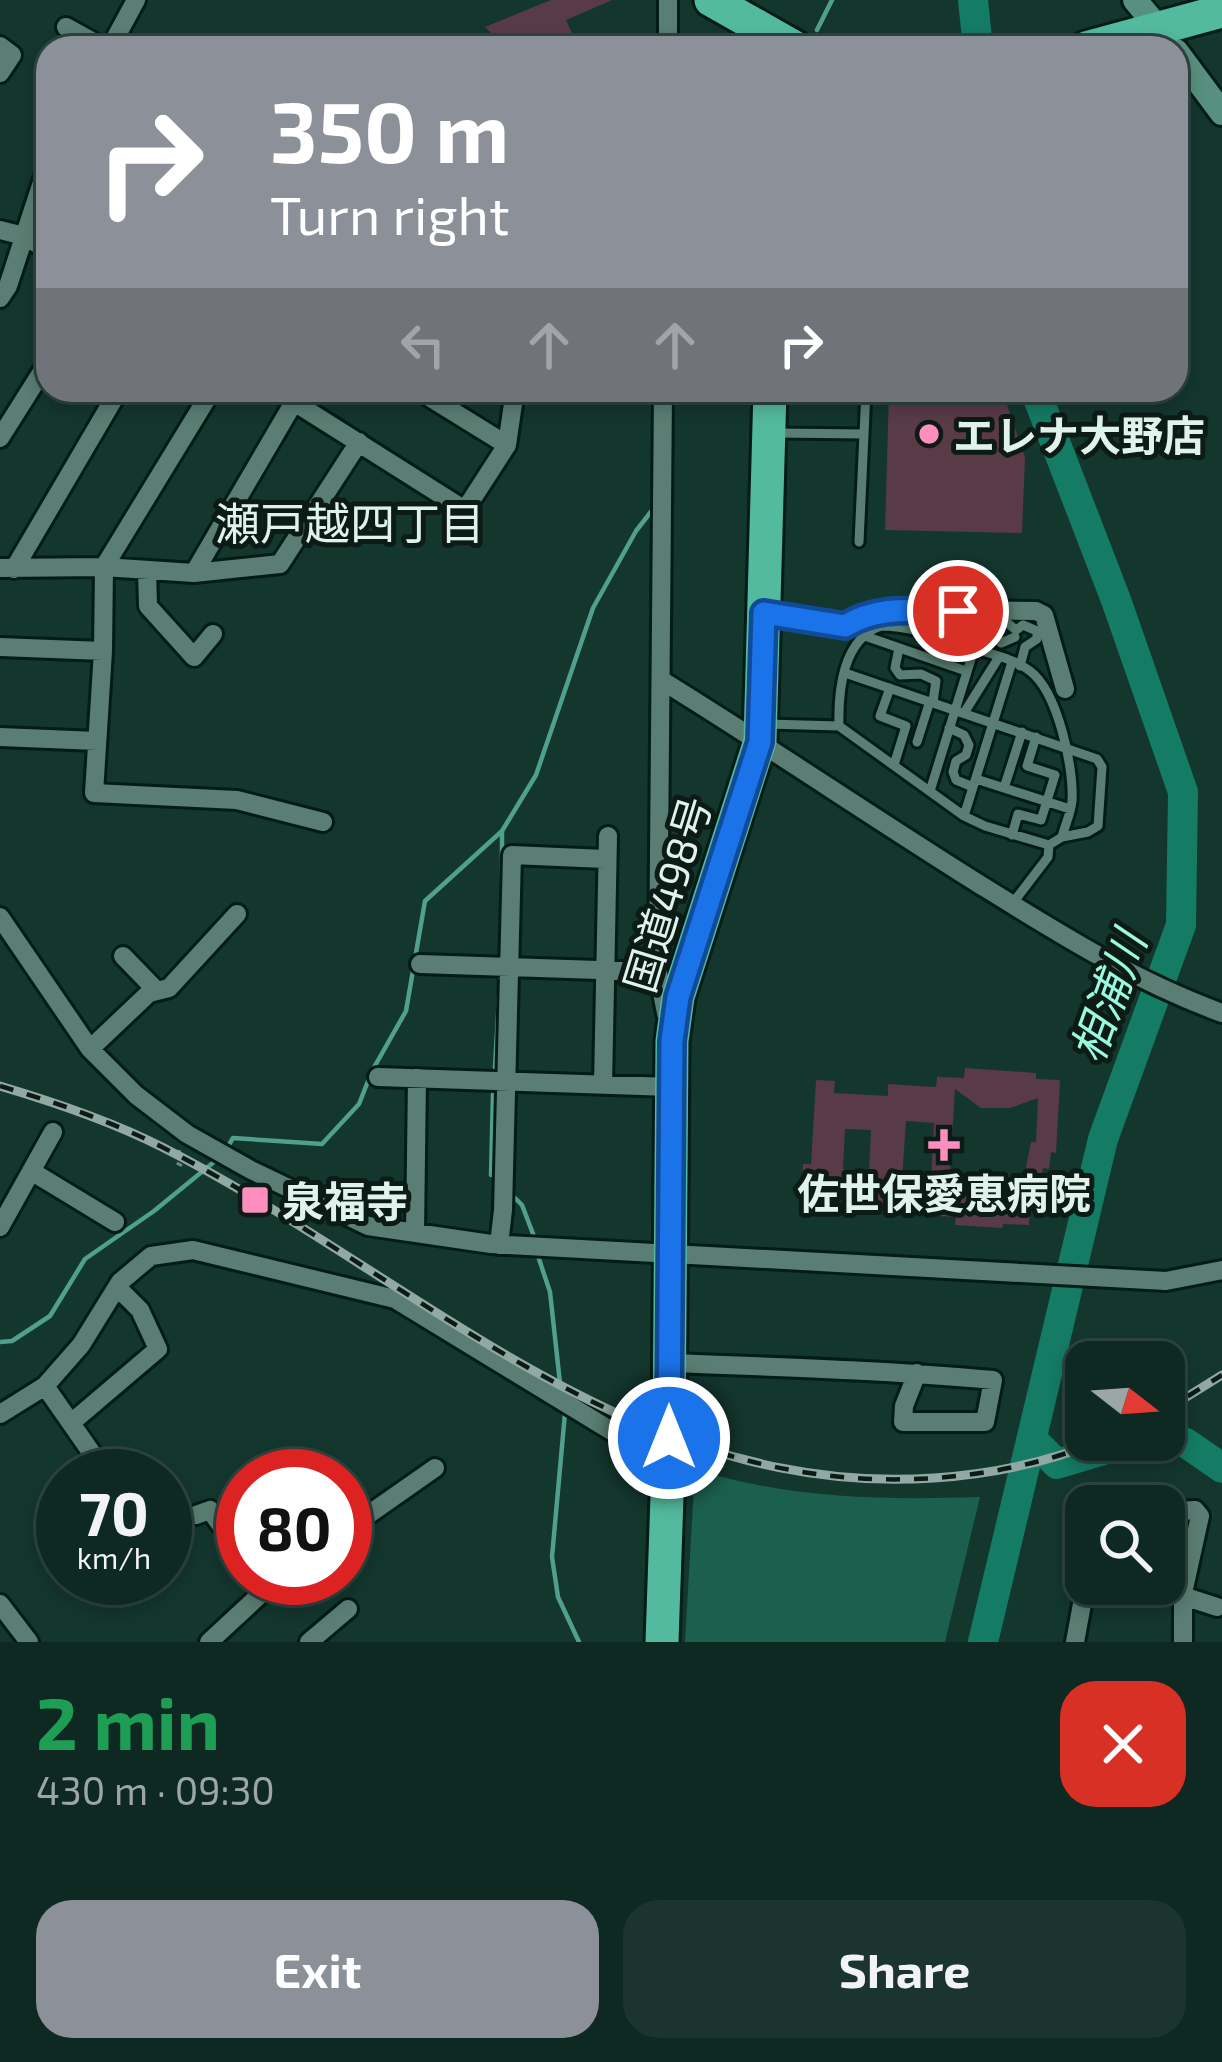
<!DOCTYPE html>
<html lang="en">
<head>
<meta charset="utf-8">
<style>
	:root { --surface:#0e2822; --page:#1c342f; --text:#f1f3f6; --muted:#9ba6a5; --line:#2e4440; --accent:#8c9099 }
	body { margin:0; font-family:"Exo 2","Noto Sans JP",sans-serif; background:var(--page); color:var(--text); height:100vh; display:flex; flex-direction:column; font-size:45px; white-space:nowrap }
	* { box-sizing:border-box; margin:0 }
	p { font-size:39px; color:var(--muted) }
	.icon { flex:none; width:66px; height:66px; fill:none; stroke:currentColor; stroke-width:2; stroke-linecap:round; stroke-linejoin:round }
	.map { position:relative; height:1642px; overflow:hidden }
	.details { display:flex; flex-direction:column; background:var(--surface); flex:1 }
	.details>* { flex:none }
	.hud { position:absolute; left:36px; top:36px; width:1152px; height:366px; border-radius:36px; box-shadow:0 6px 18px #0003,0 0 0 3px var(--line); background:#8c9099; color:#fff; overflow:hidden }
	.needle { width:78px; rotate:107deg }
	.fabs { position:absolute; left:1065px; top:1341px; display:grid; gap:24px }
	.fabs a { display:grid; place-items:center; width:120px; height:120px; border-radius:24px; background:var(--surface); box-shadow:0 6px 18px #0003,0 0 0 3px var(--line); font-size:60px }
	.speed { position:absolute; left:36px; top:1449px; display:flex; gap:24px; font-size:60px; font-weight:700; text-align:center }
	.speed>* { display:grid; place-content:center; width:156px; height:156px; border-radius:50%; background:var(--surface); box-shadow:0 6px 18px #0003,0 0 0 3px var(--line); line-height:1 }
	.speed small { font-size:30px; font-weight:400 }
	.speed .limit { border:18px solid #d22; background:#fff; color:#111 }
	.pin { position:absolute; display:grid; place-items:center; width:102px; height:102px; color:#fff; margin:-51px; border:6px solid #fff; border-radius:50%; box-shadow:0 3px 12px #0007 }
	.me { position:absolute; width:132px; margin:-66px; rotate:0deg; stroke-linejoin:round; filter:drop-shadow(0 0 9px #0008) }
	.turn { display:flex; align-items:center; gap:42px; height:252px; padding:0 36px; font-size:54px }
	.turn .icon { width:156px; height:156px; stroke-width:2.5 }
	.turn b { display:block; font-size:84px; line-height:102px }
	.lanes { display:flex; align-items:center; height:114px; padding:0 36px; background:#0003; justify-content:center; gap:60px; direction:ltr }
	.lanes .off { opacity:.35 }
	.round { display:grid; place-items:center; flex:none; width:126px; height:126px; border-radius:36px; background:var(--page) }
	.summary { display:flex; align-items:center; justify-content:space-between; height:204px; padding:0 36px }
	h1 { font-size:72px; font-weight:700; line-height:90px; color:#1e9e55 }
	.action { display:flex; gap:24px; margin-top:auto; padding:24px 36px }
	.action a { flex:1; height:138px; border-radius:36px; background:var(--accent); color:#fff; font-size:48px; font-weight:700; line-height:138px; text-align:center }
	.action a+a { background:var(--page); color:var(--text) }
	.map>svg:first-child { display:block }
</style>
</head>
<body>
<div class="map">
<svg width="1222" height="1642" viewBox="0 0 1222 1642">
	<rect width="100%" height="100%" fill="#13362d"/>
	<path fill="#1b604f" d="M695,1469C789,1499 882,1500 980,1497L945,1642H685Z"/>
	<g fill="none" stroke-linecap="round" stroke-linejoin="round">
		<path stroke="#519f8d" stroke-width="4.5" d="M817,30L832,0
			M672,411L674,390
			M502,910V831
			M495,1068L500,980
			M227,1148L233,1138L322,1144L359,1104L372,1071L406,1011L425,901L502,831L536,775L593,608L636,531L653,509V496
			M491,1175L493,1094
			M515,1198L522,1205L535,1239
			M538,1256L550,1292L560,1383
			M0,1342L12,1341L50,1316L85,1259L154,1211L220,1157
			M565,1413L552,1557L558,1597L579,1642"/>
		<path stroke="#147b65" stroke-width="30" d="M973,0L978,48
			M1164,1437L1186,1443L1222,1468
			M1033,1440L1057,1464L1137,1440
			M983,1642L1103,1139L1181,925L1183,792L1116,600L1035,390"/>
	</g>
	<path fill="#583b47" fill-rule="evenodd" d="M551,0H612L566,20L579,48H514L510,36L497,39L485,27Z
		M889,390H1002L1025,458L1022,533L885,530Z
		M965,1068L1036,1073V1079L1060,1080L1056,1153L1051,1152L1049,1169L1043,1168L1036,1204L1030,1203L1029,1225L1003,1224L1002,1228L955,1225L956,1217L865,1212L866,1192L802,1189L803,1164H811L816,1080L835,1081L834,1093L888,1096V1084L936,1087L937,1077L964,1078ZM955,1089L981,1108H1010L1038,1098L1036,1142H1031L1024,1177L950,1172ZM906,1121L934,1123L931,1182L902,1180ZM845,1129L871,1130L869,1170L843,1169Z"/>
	<g fill="none" stroke-linecap="round" stroke-linejoin="round">
		<defs>
			<path id="lane" d="M776,433L864,434L866,390
				M859,542L864,434
				M881,626C909,626 935,636 961,645C983,652 1012,657 1030,671C1058,692 1074,768 1072,801C1071,813 1065,825 1062,837L1049,845L985,826L964,816L839,726C838,690 843,639 881,626Z
				M991,631L1001,643L1015,637
				M994,631L997,624L1005,621L1016,630L1023,625L1037,631V639L1025,647L1020,666
				M862,635L966,671
				M899,648L895,668L900,675L921,674L936,681L933,702
				M845,673L1097,759L1102,767L1098,826L1088,832L1062,837
				M890,688L880,716L906,726L894,765
				M964,713L999,657
				M767,724L839,726
				M949,728L964,735L969,745L966,755L956,761L953,772L956,780L973,787
				M917,742L930,701
				M976,779L1070,809
				M1004,788L1022,732
				M930,791L980,630L979,620
				M964,816L1012,662
				M1012,835L1018,814L1041,820L1055,775L1027,766L1036,737
				M1012,904L1048,857L1049,845"/>
			<path id="street" d="M66,27L104,48
				M0,46L12,55L0,73
				M110,48L136,0
				M668,48V0
				M0,230L24,236L48,250
				M0,298L8,286L48,164
				M212,390L104,567L103,651L94,793L237,800L323,822
				M275,390L465,510L507,445L515,390
				M418,390L507,445
				M663,390L658,972L666,1013
				M0,438L48,362
				M0,568L104,567L194,573L280,564L359,442
				M14,569L119,390
				M147,570L148,606L194,657L213,634
				M194,573L294,402
				M764,613L845,626L864,615L885,609L1036,611L1044,615L1065,689
				M0,647L103,651
				M661,680C768,746 872,817 979,884C1058,933 1134,981 1222,1013
				M0,737L97,741
				M0,917L90,1049L136,1095L187,1134L251,1170L368,1226L491,1244L1166,1281L1222,1270
				M123,956L157,991
				M420,964L658,972
				M90,1049L149,993L169,988L237,914
				M378,1077L671,1087
				M603,1085L608,836
				M31,1171L115,1222
				M0,1227L53,1132
				M415,1233L417,1078
				M499,1245L503,1210L512,855L605,859
				M670,1363C778,1367 885,1370 993,1380L985,1422H903L904,1406L917,1373
				M45,1386L91,1452L86,1476
				M0,1414L45,1386L81,1345L120,1282L151,1256L193,1250L395,1299L641,1449L668,1458
				M71,1423L158,1349L140,1310L117,1287
				M1164,1512L1195,1510L1200,1516L1183,1593V1642
				M196,1515L210,1510L243,1556
				M345,1531L435,1468
				M1084,1594L1183,1593
				M1183,1596L1217,1607
				M0,1604L29,1642
				M209,1642L278,1578
				M309,1642L348,1609
				M1075,1642L1085,1588"/>
			<path id="secondary" d="M1135,0L1165,36
				M1176,51L1222,113"/>
			<path id="highway" d="M711,0L796,48
				M1086,48L1222,11
				M662,1642L669,1438L672,1041L678,997L760,741L770,390"/>
		</defs>
		<use href="#lane" stroke="#031c16" stroke-width="15"/>
		<use href="#street" stroke="#031c16" stroke-width="24"/>
		<use href="#secondary" stroke="#031c16" stroke-width="30"/>
		<use href="#highway" stroke="#031c16" stroke-width="39"/>
		<path stroke="#6d8981" stroke-width="3" stroke-dasharray="6 9" stroke-linecap="butt" d="M180,1150L175,1162L188,1169"/>
		<use href="#lane" stroke="#5a7e73" stroke-width="9"/>
		<use href="#street" stroke="#5a7e73" stroke-width="18"/>
		<use href="#secondary" stroke="#589080" stroke-width="24"/>
		<use href="#highway" stroke="#53b99f" stroke-width="33"/>
		<defs>
			<path id="rail" d="M0,1086C54,1102 111,1121 162,1147C415,1275 631,1499 934,1478C991,1474 1050,1462 1102,1440
				M1164,1411L1222,1375"/>
		</defs>
		<use href="#rail" stroke="#90a9a2" stroke-width="9"/>
		<use href="#rail" stroke="#0c1b16" stroke-width="4.5" stroke-dasharray="14" stroke-linecap="butt"/>
	</g>
	<g fill="none" stroke-linecap="round" stroke-linejoin="round">
		<defs>
			<path id="route" d="M669,1438L672,1041L678,997L760,742L764,613L845,626C881,604 918,612 958,611"/>
		</defs>
		<use href="#route" stroke="#114b97" stroke-width="30"/>
		<use href="#route" stroke="#1a73e8" stroke-width="21"/>
	</g>
	<g fill="#fe8ebe" stroke="#0c1b16" stroke-width="4.5">
		<circle cx="929" cy="434" r="12"/>
		<path d="M938 1127h12v12h12v12h-12v12h-12v-12h-12v-12h12z"/>
		<rect x="240" y="1185" width="30" height="30" rx="6"/>
	</g>
	<g text-anchor="middle" dominant-baseline="central" stroke-width="10" stroke-linejoin="round" paint-order="stroke">
		<g font-size="42" font-weight="bold" fill="#dff2eb" stroke="#0c1b16" text-anchor="start">
			<text x="953" y="434">エレナ大野店</text>
			<text x="944" y="1192" text-anchor="middle">佐世保愛恵病院</text>
			<text x="282" y="1200">泉福寺</text>
		</g>
		<g font-size="42" fill="#dff2eb" stroke="#0c1b16">
			<text transform="translate(666 894) rotate(-73)">国道498号</text>
		</g>
		<g font-size="45" fill="#dff2eb" stroke="#0c1b16">
			<text x="350" y="522">瀬戸越四丁目</text>
		</g>
		<g font-size="45" font-style="italic" fill="#9afade" stroke="#0c1b16">
			<text transform="translate(1107 996) rotate(-70)">相浦川</text>
		</g>
	</g>
</svg>
<div class="fabs">
<a><svg class="needle" viewBox="-14 -14 28 28"><path d="M0-13l5 13h-10z" fill="#e53935"/><path d="M0 13l5-13h-10z" fill="#9ba6a5"/></svg></a>
<a><svg class="icon" aria-label="search" viewBox="0 0 24 24"><circle cx="10" cy="10" r="6"/><path d="M15 15l6 6"/></svg></a>
</div>
<div class="speed"><div>70<small>km/h</small></div><div class="limit">80</div></div>
<div class="pin" style="left:958px;top:611px;background:#d93025"><svg class="icon" aria-label="arrive" viewBox="0 0 24 24"><path d="M6 21V4h12l-3 4 3 4H6"/></svg></div>
<svg class="me" style="left:669px;top:1438px" viewBox="-20 -20 40 40"><circle r="17" fill="#1a73e8" stroke="#fff" stroke-width="3"/><path d="M0-11L8 9 0 5-8 9z" fill="#fff"/></svg>
<div class="hud">
<div class="turn"><svg class="icon" aria-label="right" viewBox="0 0 24 24"><path d="M7 20v-9h11M14 6l5 5-5 5"/></svg><div><b>350 m</b>Turn right</div></div>
<div class="lanes"><svg class="icon off" aria-label="left" viewBox="0 0 24 24"><path d="M17 20v-9H6M10 6l-5 5 5 5"/></svg><svg class="icon off" aria-label="ahead" viewBox="0 0 24 24"><path d="M12 20V5M6 11l6-6 6 6"/></svg><svg class="icon off" aria-label="ahead" viewBox="0 0 24 24"><path d="M12 20V5M6 11l6-6 6 6"/></svg><svg class="icon" aria-label="right" viewBox="0 0 24 24"><path d="M7 20v-9h11M14 6l5 5-5 5"/></svg></div>
</div>
</div>
<section class="details">
<div class="summary"><div><h1>2 min</h1><p>430 m · 09:30</p></div><a class="round" style="background:#d93025;color:#fff"><svg class="icon" aria-label="close" viewBox="0 0 24 24"><path d="M6 6l12 12M18 6L6 18"/></svg></a></div>
<div class="action"><a>Exit</a><a>Share</a></div>
</section>
</body>
</html>
